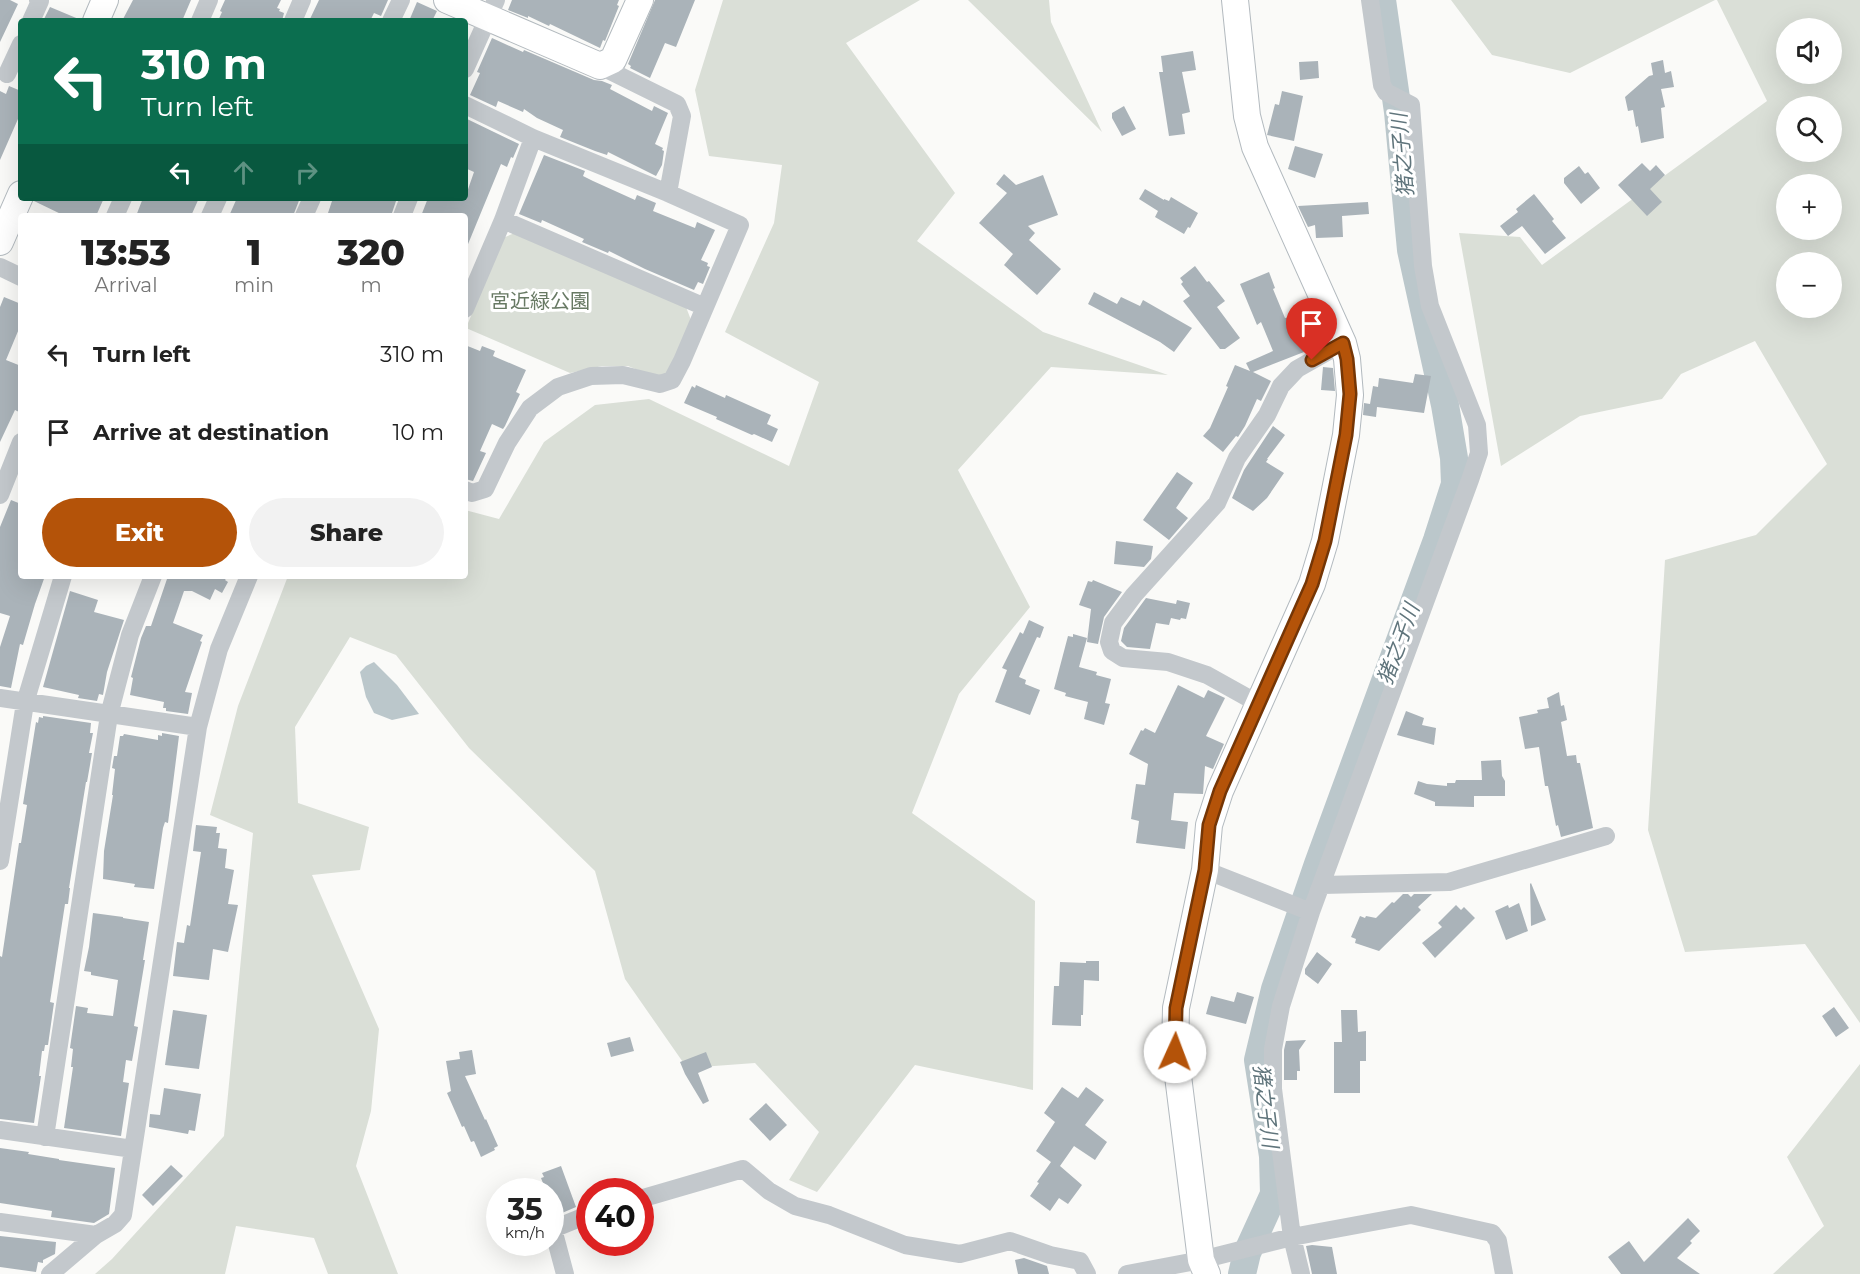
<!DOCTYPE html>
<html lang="en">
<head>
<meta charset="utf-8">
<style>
	:root { --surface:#fff; --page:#f2f2f2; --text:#222; --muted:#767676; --accent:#b45309 }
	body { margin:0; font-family:Montserrat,"Noto Sans JP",sans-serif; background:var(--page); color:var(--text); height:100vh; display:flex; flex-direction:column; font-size:22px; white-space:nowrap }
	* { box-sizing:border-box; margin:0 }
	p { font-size:20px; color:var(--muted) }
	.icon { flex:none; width:33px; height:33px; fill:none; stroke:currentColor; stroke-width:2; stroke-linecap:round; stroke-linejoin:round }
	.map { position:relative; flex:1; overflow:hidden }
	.side { position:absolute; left:18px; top:213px; width:450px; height:366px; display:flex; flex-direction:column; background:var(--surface); border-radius:6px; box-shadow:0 6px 24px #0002 }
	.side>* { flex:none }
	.hud { position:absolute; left:18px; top:18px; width:450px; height:183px; border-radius:6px; box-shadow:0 6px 24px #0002; background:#0b6e4f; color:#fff; overflow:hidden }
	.fabs { position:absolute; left:1776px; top:18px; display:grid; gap:12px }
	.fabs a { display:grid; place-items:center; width:66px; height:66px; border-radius:50%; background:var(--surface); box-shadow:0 6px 24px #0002; font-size:30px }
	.speed { position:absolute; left:486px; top:1178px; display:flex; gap:12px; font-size:30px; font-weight:700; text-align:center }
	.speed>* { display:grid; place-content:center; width:78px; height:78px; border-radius:50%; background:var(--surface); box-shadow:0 6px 24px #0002; line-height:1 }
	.speed small { font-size:15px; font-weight:400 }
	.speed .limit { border:9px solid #d22; background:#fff; color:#111 }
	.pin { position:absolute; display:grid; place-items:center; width:51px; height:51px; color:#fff; margin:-62px -26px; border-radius:50% 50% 50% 0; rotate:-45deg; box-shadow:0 0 6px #0007 }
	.pin .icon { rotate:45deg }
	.me { position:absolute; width:66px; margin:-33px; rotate:2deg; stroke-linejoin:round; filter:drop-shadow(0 0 4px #0008) }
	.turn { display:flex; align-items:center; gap:21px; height:126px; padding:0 24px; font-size:27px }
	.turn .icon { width:78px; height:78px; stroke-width:2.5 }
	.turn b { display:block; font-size:42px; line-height:51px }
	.lanes { display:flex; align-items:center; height:57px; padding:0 24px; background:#0003; justify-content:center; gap:30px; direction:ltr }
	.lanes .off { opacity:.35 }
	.eta { display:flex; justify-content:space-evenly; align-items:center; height:102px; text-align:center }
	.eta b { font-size:36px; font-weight:800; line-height:42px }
	.primary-button { display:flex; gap:12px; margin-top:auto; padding:12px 24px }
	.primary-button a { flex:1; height:69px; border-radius:36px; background:var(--accent); color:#fff; font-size:24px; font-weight:800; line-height:69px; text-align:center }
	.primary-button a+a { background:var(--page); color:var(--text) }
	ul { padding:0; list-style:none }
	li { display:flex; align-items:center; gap:18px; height:78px; padding:0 24px }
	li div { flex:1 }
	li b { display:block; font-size:22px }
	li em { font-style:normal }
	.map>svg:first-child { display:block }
</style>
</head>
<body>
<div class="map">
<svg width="1860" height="1274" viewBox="0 0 1860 1274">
	<rect width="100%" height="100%" fill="#fafaf8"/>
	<path fill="#dadfd7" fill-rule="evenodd" d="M723,0H920L846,43L955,193L917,241L1043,332L1168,375L1051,367L958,470L1030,607L959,694L912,813L1035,901L1033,1090L915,1065L817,1192L789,1180L819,1132L755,1063L687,1068L625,979L595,871L469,748L396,655L350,637L295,727L298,803L369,827L360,870L312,875L379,1029L371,1111L356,1166L398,1274H328L314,1238L236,1226L225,1274H95L112,1259L224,1136L253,833L210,815L238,706L288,576H465V510L499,519L544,442L595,405L649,399L789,466L819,382L725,332L774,223L782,165L709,156L695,90Z
		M968,0H1049L1051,22L1102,132Z
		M1451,0H1715L1570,73L1492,55Z
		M1717,0H1860V1023L1805,944L1685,952L1648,830L1665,560L1756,535L1827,464L1755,341L1681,374L1662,399L1580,416L1501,466L1459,233L1520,237L1542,265L1767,101ZM1786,28H1832V74H1786ZM1786,106H1832V152H1786ZM1786,184H1832V230H1786ZM1786,262H1832V308H1786Z
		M517,232L686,307L691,320L671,372L655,377L628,366H602L570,373L466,328L503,238Z
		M1860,1064V1274H1773L1824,1226L1787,1157Z"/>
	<path fill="#bbc7cb" d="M374,662L397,685L419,714L392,720L374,713L366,697L360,672L366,666Z"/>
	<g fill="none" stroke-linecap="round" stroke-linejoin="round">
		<path stroke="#bbc7cb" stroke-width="28" d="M1242,1274L1247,1253L1274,1194L1273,1156L1258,1060L1275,989L1318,864L1437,540L1455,484L1454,458L1445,405L1411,250L1398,112L1382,0"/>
	</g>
	<path fill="#aab3b9" d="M0,0H10L18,4L0,42Z
		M133,0H191L182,21H122Z
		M225,0H281L277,8L280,9L279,11L284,13L282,21H218L222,12L220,11Z
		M319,0H388L381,16L374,13L370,21H309Z
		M512,0H619L617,5L619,6L605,41L603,40L600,48L550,24L549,26L528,16V18L508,10Z
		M655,0H695L676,47L665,43L650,78L630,68L631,66L628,64Z
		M417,2L437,11L432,21H409Z
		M50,7L81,20V21H43Z
		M492,38L523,52L524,50L594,80L602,81L612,85L610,89L652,111L654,106L668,113L655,144L663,148L662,150L664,151L662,165L656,176L608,152L607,155L595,151L560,137L563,130L537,118L524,109L523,112L498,101L496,107L470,95L480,73L477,72Z
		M1193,51L1196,70L1182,72L1190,112L1182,114L1185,134L1169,136L1159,72H1163L1161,56Z
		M1663,60L1665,73L1671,71L1674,87L1661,89L1665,107L1661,108L1664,138L1641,143L1638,126L1636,127L1633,110L1628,111L1625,97L1649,76L1653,75L1651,63Z
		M1318,61L1319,78L1300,80L1299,62Z
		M9,86L21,91V120L18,119L0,160V91L6,94Z
		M1282,91L1303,96L1294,141L1267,135L1275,104L1279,105Z
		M1124,106L1136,129L1122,136L1112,118V113Z
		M465,118L519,144L513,158L511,157L507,167L501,164L466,249L465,216H421L428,198H465L474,172L465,168Z
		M1295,146L1323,154L1315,178L1288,169Z
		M544,155L585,171L583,176L593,181L635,200L637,195L656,203L653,211L695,228L697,222L715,230L701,260L708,263L707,266L710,267L703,284L698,282L694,290L645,269L609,251L608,253L582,242L584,239L542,220L541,223L519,214Z
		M1642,163L1650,171L1656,165L1665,175L1650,189L1662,202L1647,216L1618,185Z
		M1579,166L1585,174L1588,172L1600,188L1581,204L1564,183V178Z
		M1004,174L1016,185L1043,175L1058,215L1028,226L1035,233L1029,240L1061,269L1037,295L1004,265L1013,254L979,223L1007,193L996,184Z
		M1145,189L1164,200V199L1169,201L1171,197L1198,213L1190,228L1188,227L1184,234L1155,217L1158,211L1139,199Z
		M1534,194L1554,219L1552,221L1566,238L1545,254L1522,226L1508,236L1500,226L1518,212L1516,209Z
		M35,198H104L96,216H65L34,201Z
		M143,198H199L191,216H136Z
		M237,198H300L293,216H229Z
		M333,198H397L391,216H327Z
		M1368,202L1369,214L1342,216L1343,237L1316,238L1315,225L1308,227L1298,206Z
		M1195,266L1207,282L1209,281L1225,301L1217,307L1240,338L1225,349H1220L1183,301L1190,296L1181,284L1183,282L1180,278Z
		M1269,272L1275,288L1273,289L1285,318L1290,317L1304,352L1253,372L1271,381L1261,401L1257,399L1245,426L1238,437L1236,436L1223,452L1203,436L1210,428L1228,387L1226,386L1235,365L1250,371L1246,363L1273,351L1261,322L1257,325L1240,284Z
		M1094,292L1117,304L1121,297L1140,306L1143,300L1192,328L1174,352L1160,342L1088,304Z
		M4,297L21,304V324L6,360L21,366V413L15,410L0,442V307Z
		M465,345L480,351L482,346L495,351L493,356L526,370L516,392L520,394L505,426L503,429L492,424L480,451L486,453L473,481L465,479Z
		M1323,367L1333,368L1335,391L1321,390Z
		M1415,374L1431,376L1424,413L1377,407L1376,417L1363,415L1364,403L1370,404L1373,386L1378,387L1379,378L1413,383Z
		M696,385L725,398L726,395L771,415L767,424L778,429L772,442L754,434L752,435L716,419L717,417L684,403L692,386L695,388Z
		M1273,426L1285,435L1267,459H1268L1266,462L1284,473L1267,498L1253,511L1232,498L1244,470Z
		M1177,472L1193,483L1176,508L1188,518L1169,540L1143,520Z
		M11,500L21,504V576H45L35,604L23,645L20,644L11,688L0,686V647L10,616L0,613V527Z
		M1116,541L1153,546L1151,559L1144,567L1114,564Z
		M168,576H228L225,580L228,582L222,593L215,589L210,600L192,591H184L173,623L203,635L200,641L202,642L185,692L192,693L188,714L166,711V708H163L164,702L130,695L133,678L131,677L141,638L146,626H151Z
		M1093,580L1122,592L1104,617L1098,644L1087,642L1091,609L1079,605L1088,581L1092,582Z
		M70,591L98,600L94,612L124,620L107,672L103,695L99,694L97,701L78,698L79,695L43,687Z
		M1146,598L1176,604L1177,600L1190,603L1186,619L1181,618L1180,620L1171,618L1169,625L1156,623L1150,649L1127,647L1121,641L1124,628Z
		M1029,620L1044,627L1040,638L1037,637L1019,677L1026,680L1025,684L1040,690L1030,715L995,702L1007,670L1002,668L1020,632L1023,634Z
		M1073,634L1087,638L1079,667L1097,672L1096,675L1111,679L1105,703L1110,704L1104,725L1084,719L1088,702L1065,696L1066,693L1054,689L1068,636L1073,637Z
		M1178,685L1204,698L1208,690L1225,698L1206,736L1224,744L1213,769L1205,766L1203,794L1174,793L1171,820L1188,822L1185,849L1136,843L1139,821L1131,819L1136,784L1145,785L1148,764L1129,754L1141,730L1143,731L1145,728L1155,733Z
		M1559,692L1561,706L1564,705L1567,720L1561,722L1567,756L1576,755L1577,763H1580L1593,828L1561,837L1558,825L1556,826L1548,786H1545L1539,747L1525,749L1519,717L1538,713L1537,710L1549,708L1547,698Z
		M1406,711L1424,718L1422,725L1436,728L1434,745L1397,735Z
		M43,716L91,723L90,733H93L89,753H92L90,765L87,782H86L69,888H70L68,904H65L50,1002L54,1003L48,1045H45L44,1051H42L39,1076H41L34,1123L0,1119V956L2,957L19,843H21L27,805L23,804L36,722L38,723L39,717L43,718Z
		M162,733L179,736L168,823L165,822L163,828L154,889L134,887L135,884L103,879L104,851L113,795H112L115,769L112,768L114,756H117L120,736H123L124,734L158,740V735L162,736Z
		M1501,760L1502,776L1505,781V796H1474V807L1435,806V802L1414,794L1418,781L1427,784L1447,786V783H1455L1456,780H1482L1481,761Z
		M196,825L217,827L216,833H220L218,848L227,849L225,868L234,870L228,904L238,905L228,952L213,949L209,980L173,976L177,942L184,943L187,925L190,926L201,852L193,851Z
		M1531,883L1546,920L1531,926L1530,884Z
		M1403,894H1408L1411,897L1414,894H1432L1418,907L1421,910L1379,951L1355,943L1356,939L1351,937L1360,916L1365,918L1366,916L1376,918L1392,902L1394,903Z
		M1519,903L1528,931L1506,940L1495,911L1508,905L1509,908Z
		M1456,905L1461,910L1464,907L1475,918L1435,958L1422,943L1442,927L1438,923Z
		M93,913L123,917V918L149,922L143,960H145L134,1026L138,1027L132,1061L126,1060L123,1082L129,1083L121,1136L64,1128L73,1067H71L73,1049L70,1048L76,1006L88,1008L87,1013L113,1016L118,980L91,975V972L84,971L89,947Z
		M1317,952L1332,964L1318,984L1305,974V969Z
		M1086,961H1099V981L1084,980L1083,1015H1081V1026L1052,1025L1054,986H1059L1060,962L1086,963Z
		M1237,992L1254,997L1246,1024L1206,1014L1211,996L1234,1002Z
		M1834,1007L1849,1028L1836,1037L1822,1016Z
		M173,1010L207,1015L199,1069L165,1065Z
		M1341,1010H1357L1358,1032L1366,1031V1061H1360V1093H1334V1042H1342Z
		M630,1037L634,1051L611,1057L607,1043Z
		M1306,1040L1299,1050L1300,1071H1297V1080H1284V1050L1286,1041Z
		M472,1050L476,1074L465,1076L485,1120L486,1119L498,1146L494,1148L495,1150L481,1157L474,1141L471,1142L464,1126L462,1127L447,1093L451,1091L446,1061L460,1059L459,1052Z
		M706,1052L712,1067L698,1073L709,1101L703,1104L685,1074L680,1062Z
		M1062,1087L1078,1098L1086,1087L1104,1100L1085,1125L1107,1142L1095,1160L1074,1146L1060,1166L1082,1185L1068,1204L1059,1198L1050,1211L1030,1196L1039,1183L1037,1182L1051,1162L1036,1151L1055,1122L1044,1113Z
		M164,1088L201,1094L195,1131L189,1130L188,1134L149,1127L150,1114L160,1115Z
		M766,1103L787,1125L770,1141L749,1119Z
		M0,1148L29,1152L28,1154L59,1159V1160L115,1168L109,1214L94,1223L51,1217L52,1211L0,1203Z
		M171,1165L183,1176L153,1206L142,1195Z
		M561,1166L576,1207L555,1216L550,1203V1191H546L541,1178L544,1177L542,1173Z
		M1688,1218L1700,1231L1690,1241L1692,1243L1677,1258L1700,1274H1621L1608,1257L1629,1241L1644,1262Z
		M0,1236L56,1242L55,1254L43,1260V1263L38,1262L36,1272L0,1267Z
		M1312,1245L1332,1247L1337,1274H1312L1306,1246Z
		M1024,1258L1047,1266L1049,1274H1018L1015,1260Z"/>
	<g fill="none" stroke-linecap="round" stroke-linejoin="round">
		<defs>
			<path id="secondary" d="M447,0L600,66L613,60L640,0
				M96,21L105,0
				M0,242L21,194
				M1207,1274L1201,1260L1175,1052L1176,1008L1205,870L1209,825L1220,791L1312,584L1325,541L1346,435L1350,395L1347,359L1343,343L1255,147L1247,116L1235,0"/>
		</defs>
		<use href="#secondary" stroke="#b3babf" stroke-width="28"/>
		<path stroke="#c3c8cc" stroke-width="18" d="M31,21L40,1L38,0
			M200,21L209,0
			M293,21L302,0
			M391,21L401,0
			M465,69L496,0
			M7,74L21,44
			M465,105L533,138L668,193
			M115,216L123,198
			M210,216L218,198
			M304,216L312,198
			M402,216L409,198
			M503,220L705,307
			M0,267L21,277
			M465,309L503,220L533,138
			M465,490L472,493L485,489L507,443L530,408L558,387L591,376L623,375L660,384L672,380L682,361L740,225L668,193L682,116L677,104L600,66
			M0,495L21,442
			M0,698L198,727
			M1259,704L1207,675L1168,662L1123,658L1112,651L1109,642L1113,623L1134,595L1217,503L1237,458L1267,415L1281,386L1297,369L1343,343
			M0,861L25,703L63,576
			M1205,870L1311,912
			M1322,885L1449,882L1606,836
			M0,1130L133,1149
			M45,1137L109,715L130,635L153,576
			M640,1199L743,1169L769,1191L795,1206L829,1215L905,1245L960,1254L1010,1241L1050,1255L1080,1261L1087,1274
			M0,1222L96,1235
			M50,1274L96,1235L115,1224L123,1215L198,727L219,649L249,576
			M565,1274L553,1229L590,1214
			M1127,1274L1201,1260L1292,1237L1411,1215L1492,1233L1498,1241L1504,1274
			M1301,1274L1292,1237L1273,1089V1049L1281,1006L1311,912L1470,480L1479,453L1477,425L1430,306L1423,266L1411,105L1386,92L1382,85L1370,0"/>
		<use href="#secondary" stroke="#fff" stroke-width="26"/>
	</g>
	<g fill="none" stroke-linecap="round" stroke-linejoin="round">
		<defs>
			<path id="route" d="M1175,1052L1176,1008L1205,870L1209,825L1220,791L1312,584L1325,541L1346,435L1350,394L1347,359L1343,343L1312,360"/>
		</defs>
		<use href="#route" stroke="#753606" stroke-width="15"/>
		<use href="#route" stroke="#b45309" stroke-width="10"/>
	</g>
	<g text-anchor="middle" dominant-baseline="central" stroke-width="6" stroke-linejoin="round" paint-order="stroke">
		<g font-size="20" fill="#687a64" stroke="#fff">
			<text x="540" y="301">宮近緑公園</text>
		</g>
		<g font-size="21" font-style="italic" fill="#60757c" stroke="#fff">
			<text transform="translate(1402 155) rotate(-95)">猪之子川</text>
			<text transform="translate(1398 644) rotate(-70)">猪之子川</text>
			<text transform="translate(1266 1106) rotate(83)">猪之子川</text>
		</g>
	</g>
</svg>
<div class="fabs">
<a><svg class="icon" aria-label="sound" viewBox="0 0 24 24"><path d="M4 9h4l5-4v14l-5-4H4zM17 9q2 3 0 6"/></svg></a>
<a><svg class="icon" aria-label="search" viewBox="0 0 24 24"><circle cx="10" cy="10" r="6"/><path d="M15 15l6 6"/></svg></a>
<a>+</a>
<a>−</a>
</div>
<div class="speed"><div>35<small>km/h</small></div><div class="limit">40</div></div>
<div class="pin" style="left:1312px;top:360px;background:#d93025"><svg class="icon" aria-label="arrive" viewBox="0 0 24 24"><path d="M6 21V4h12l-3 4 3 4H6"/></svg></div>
<svg class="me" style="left:1175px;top:1052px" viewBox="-20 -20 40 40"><circle r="19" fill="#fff"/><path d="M0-13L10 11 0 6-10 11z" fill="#b45309"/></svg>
<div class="hud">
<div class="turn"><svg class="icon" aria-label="left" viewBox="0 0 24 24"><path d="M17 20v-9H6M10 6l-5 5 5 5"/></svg><div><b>310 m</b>Turn left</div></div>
<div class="lanes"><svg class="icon" aria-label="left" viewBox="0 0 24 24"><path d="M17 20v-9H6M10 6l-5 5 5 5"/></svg><svg class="icon off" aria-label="ahead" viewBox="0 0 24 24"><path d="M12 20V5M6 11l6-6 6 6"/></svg><svg class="icon off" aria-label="right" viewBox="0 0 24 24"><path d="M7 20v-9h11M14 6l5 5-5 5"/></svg></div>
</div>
<section class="side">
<div class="eta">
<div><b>13:53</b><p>Arrival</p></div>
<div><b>1</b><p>min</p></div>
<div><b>320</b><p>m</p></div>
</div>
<ul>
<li><svg class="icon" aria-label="left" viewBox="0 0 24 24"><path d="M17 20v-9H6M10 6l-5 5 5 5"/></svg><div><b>Turn left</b></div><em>310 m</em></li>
<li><svg class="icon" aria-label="arrive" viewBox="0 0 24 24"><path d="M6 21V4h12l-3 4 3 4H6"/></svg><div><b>Arrive at destination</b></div><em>10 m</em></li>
</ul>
<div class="primary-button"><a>Exit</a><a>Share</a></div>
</section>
</div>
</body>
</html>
